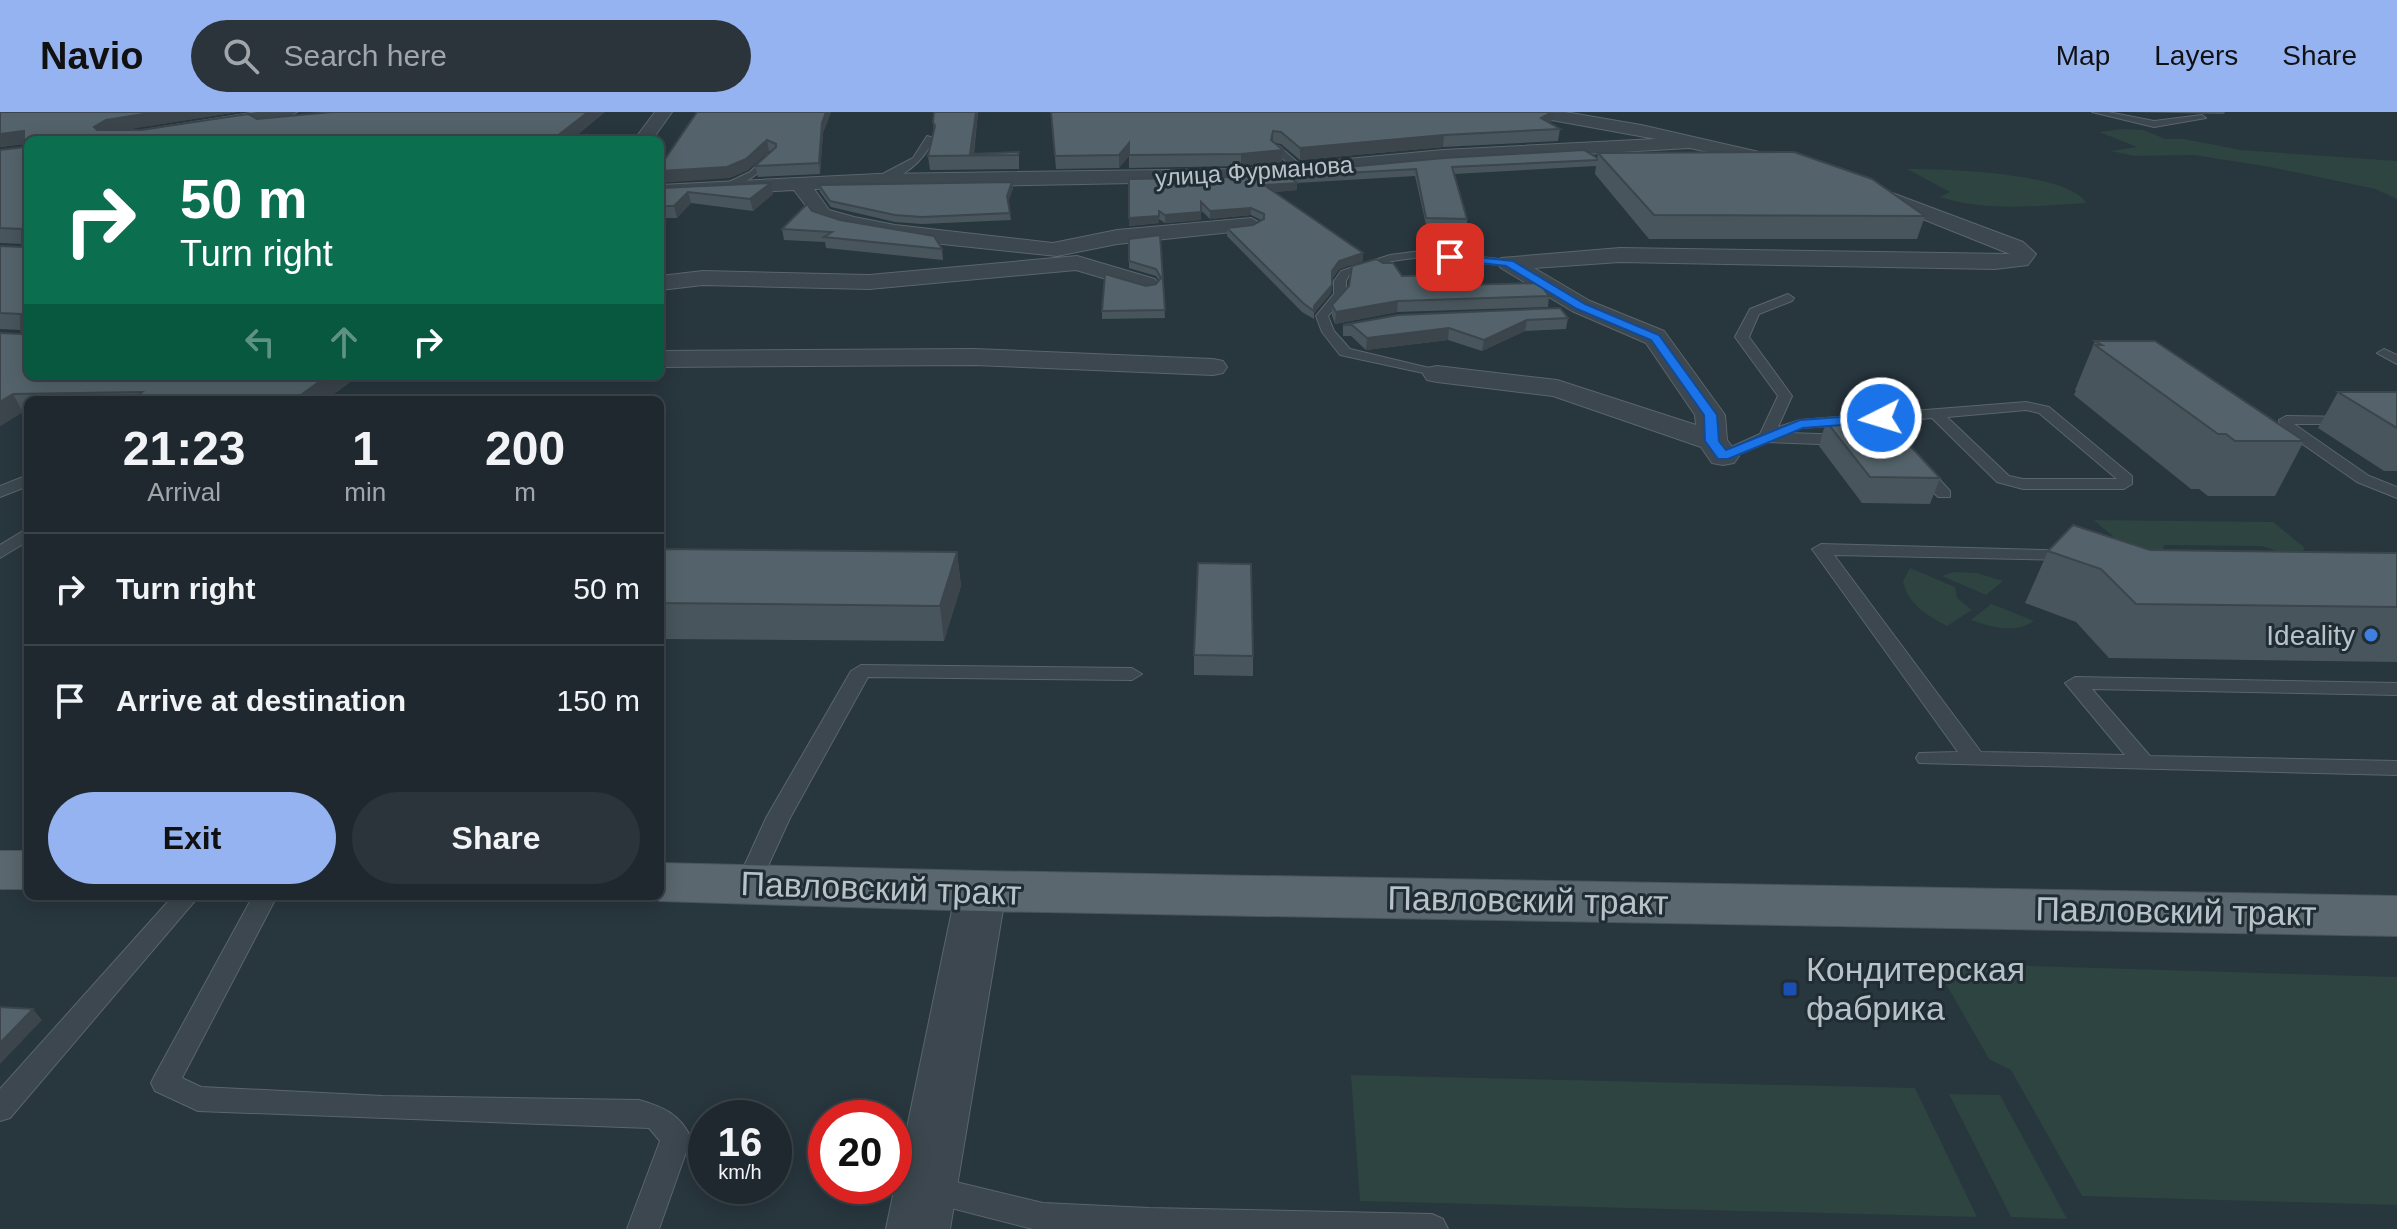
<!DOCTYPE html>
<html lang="en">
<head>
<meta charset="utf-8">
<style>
	:root { --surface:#1e282e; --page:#2b343a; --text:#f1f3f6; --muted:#a1a6aa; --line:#3c444a; --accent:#95b2f1 }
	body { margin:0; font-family:Helvetica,sans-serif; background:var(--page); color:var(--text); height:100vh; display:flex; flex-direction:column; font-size:30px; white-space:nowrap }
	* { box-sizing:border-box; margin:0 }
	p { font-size:26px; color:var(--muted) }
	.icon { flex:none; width:44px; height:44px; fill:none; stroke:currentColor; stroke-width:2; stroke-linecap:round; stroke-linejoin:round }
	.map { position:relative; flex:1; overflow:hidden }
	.side { position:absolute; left:24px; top:284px; width:640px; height:504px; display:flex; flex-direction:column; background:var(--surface); border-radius:12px; box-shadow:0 4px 20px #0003,0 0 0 2px var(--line) }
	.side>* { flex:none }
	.top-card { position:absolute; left:24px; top:24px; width:640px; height:244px; border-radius:12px; box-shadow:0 4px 20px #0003,0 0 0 2px var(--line); background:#0b6e4f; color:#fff; overflow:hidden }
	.speed { position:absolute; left:688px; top:988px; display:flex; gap:16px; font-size:40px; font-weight:700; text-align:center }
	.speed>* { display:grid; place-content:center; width:104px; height:104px; border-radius:50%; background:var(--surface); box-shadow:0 4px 20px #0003,0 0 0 2px var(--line); line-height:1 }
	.speed small { font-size:20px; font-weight:400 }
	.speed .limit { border:12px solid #d22; background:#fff; color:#111 }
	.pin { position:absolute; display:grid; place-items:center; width:68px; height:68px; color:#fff; margin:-34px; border-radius:16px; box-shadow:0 4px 12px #0006 }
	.me { position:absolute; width:88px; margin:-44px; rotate:265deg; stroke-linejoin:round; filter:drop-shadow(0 0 6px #0008) }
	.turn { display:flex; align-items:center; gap:28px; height:168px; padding:0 24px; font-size:36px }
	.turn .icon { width:104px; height:104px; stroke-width:2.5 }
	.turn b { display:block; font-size:56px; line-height:68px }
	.lanes { display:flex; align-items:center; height:76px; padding:0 24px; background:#0003; justify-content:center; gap:40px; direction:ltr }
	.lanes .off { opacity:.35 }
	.eta { display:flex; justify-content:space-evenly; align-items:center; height:136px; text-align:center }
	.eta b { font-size:48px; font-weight:600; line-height:56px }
	.primary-button { display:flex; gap:16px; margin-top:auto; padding:16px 24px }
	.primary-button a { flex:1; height:92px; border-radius:48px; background:var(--accent); color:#111; font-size:32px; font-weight:600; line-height:92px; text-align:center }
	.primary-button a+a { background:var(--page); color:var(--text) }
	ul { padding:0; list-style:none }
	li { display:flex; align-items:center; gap:24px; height:112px; padding:0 24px; border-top:2px solid var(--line) }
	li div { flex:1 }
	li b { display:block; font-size:30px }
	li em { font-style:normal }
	header { display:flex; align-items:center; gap:48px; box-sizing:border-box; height:112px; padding:0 40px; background:var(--accent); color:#111 }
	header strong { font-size:38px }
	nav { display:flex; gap:44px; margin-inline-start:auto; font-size:28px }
	.search { width:560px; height:72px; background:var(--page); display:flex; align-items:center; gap:20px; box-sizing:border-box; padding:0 28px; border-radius:44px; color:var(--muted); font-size:30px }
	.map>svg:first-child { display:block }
</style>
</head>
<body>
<header>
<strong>Navio</strong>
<div class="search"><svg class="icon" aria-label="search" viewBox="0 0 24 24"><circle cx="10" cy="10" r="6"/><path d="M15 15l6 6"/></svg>Search here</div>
<nav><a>Map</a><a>Layers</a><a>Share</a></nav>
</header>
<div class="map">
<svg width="2397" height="1117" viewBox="0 0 2397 1117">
	<rect width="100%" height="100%" fill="#28363e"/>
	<path fill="#2d4440" d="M2121,17L2144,18L2165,27H2184L2241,38L2397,49V87L2375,77L2270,55L2194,43L2134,44L2111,39L2137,35L2099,20Z
		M1907,57C1942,57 2069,60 2086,91C2038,94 1986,100 1940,85L1950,80Z
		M2094,408L2273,410L2305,436L2301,441L2280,440L2262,434L2164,433L2163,438C2138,449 2111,423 2094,408Z
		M1910,456L1955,475L1957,486L1972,498L1947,514C1928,504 1907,492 1903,469Z
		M1954,460L1977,461L2003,469L1986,483L1942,464Z
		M1991,492H1992L2034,509C2015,522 1991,515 1971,508Z
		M1934,851L2397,865V1093L2082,1084L2011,958L1989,947Z
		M1351,963L1915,976L1977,1105L1360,1089Z
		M1949,982L2000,983L2067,1107L2011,1105Z"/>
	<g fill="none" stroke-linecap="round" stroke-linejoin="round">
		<defs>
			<path id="service" d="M2092,0H2108L2154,9L2202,3L2206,6L2154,15Z
				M927,24L934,26C925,48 900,71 875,70V66L913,46Z
				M1273,34H1279L1304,56V60H1298L1273,38Z
				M768,42L776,44C765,57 732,85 716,76L750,60Z
				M1421,139L1509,148L1515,151L1509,154L1421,145L1392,149L1349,163L1346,169V183L1328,204L1334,219L1350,237L1442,259V265L1340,243L1322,220L1316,204L1334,182V169L1341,159L1390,143Z
				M1788,182L1794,186L1792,189L1759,202L1749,225L1792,284L1778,315L1800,308L2026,290L2049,295L2132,364V372L2124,377H2023L1997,370L1932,306L1802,316L1789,321L1847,323L1855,328L1847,333L1768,330L1728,347H1718V341L1760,322L1778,284L1735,225L1750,197ZM2026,298L2039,301L2117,367H2023L2009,364L1947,305Z
				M2384,237L2397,243V252L2377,241Z
				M2286,304L2354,305L2356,308L2349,312H2294L2369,364L2397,375V386L2357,370L2281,317L2279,308Z
				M1920,351L1926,353L1950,379V385H1938L1914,359L1912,356Z
				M28,363V374L0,385V374Z
				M28,416V429L0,446V433Z
				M1821,432L2078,439L2081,443L2072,448L1834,443L1981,640L2125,643L2065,571L2075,565L2397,571V583L2092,577L2150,644L2397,649V663L1919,651L1916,646L1919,641L1958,640L1812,437Z
				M861,553L1132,556L1142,562L1132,568L868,565L790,706L757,778L748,781L739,778L736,772L766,706L851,559Z
				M173,784H199L10,1006L0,1009V977Z
				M253,784H277L182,966L201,975L383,984L639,988C663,995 680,1002 691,1026L659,1117H627L660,1029L649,1016L198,999L155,979L151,971L155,963Z
				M931,1064L1043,1091L1149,1096L1432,1102L1443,1107L1448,1117H1033L920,1088L916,1078L920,1068Z"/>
			<path id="minor" d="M257,0H297L289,5L146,28H103L112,23Z
				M655,0H672L652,28H634Z
				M1527,0H1565L1641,13L1798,49L1800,53L1791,59L1690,36L1443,50L1241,69L814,77L829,98L854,105L895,113L1053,131L1117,118L1251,106L1262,112L1251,118L1117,132L1057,144L895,127L842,116L815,106L794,78L660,85V73L878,62L1241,57L1443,38L1656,27L1535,5Z
				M1860,69L2023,130L2036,142L2028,153L1995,157L1620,150L1534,156L1590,189L1664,219L1725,303L1727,328L1739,344L1734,351L1723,353L1712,351L1701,335L1553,284L1437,270L1427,268L1423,262L1427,256L1437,254L1557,268L1696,313L1695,303L1646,231L1572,199L1501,156L1497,151L1501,146L1620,136L2010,142L1853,79L1850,75L1853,71Z
				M1077,144L1155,167L1159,172L1155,177L1147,179L1076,158L869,177L703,173L660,178V164L703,159L869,163Z
				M974,237L1213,247L1223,249L1227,255L1223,261L1213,263L974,253L660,255V239Z
				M981,761L998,766L1006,779L950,1117H886L956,779L964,766Z"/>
			<path id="primary" d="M0,739H28V777H0Z
				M660,751L981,759L2397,784V824L981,799L660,789L642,784H660Z"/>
		</defs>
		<use href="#service" stroke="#5a656c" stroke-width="2"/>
		<use href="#minor" stroke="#5a656c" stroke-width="2"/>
		<use href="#primary" stroke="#49535b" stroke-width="2"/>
		<use href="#service" fill="#3c474f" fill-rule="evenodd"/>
		<use href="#minor" fill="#3c474f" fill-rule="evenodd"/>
		<use href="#primary" fill="#5a676e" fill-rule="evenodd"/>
	</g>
	<path fill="#48555c" d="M0,0H238L122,18H141L257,7L605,0L571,28H28L358,264L326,288H28V300H23L0,314V221L21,222V218L0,217V134L22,135V132L0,131V38L24,35V32L0,35Z
		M697,0H831L823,21L820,62L758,65L755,54L771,40L769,39L748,58L729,66L663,50Z
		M934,0H978L974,42L1019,40V57L930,58L928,44L934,20L933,10Z
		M1051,0L1551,11L1550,12L1560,17L1558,29L1443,35L1300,48L1281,32L1275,31L1283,38L1282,50L1241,54L1129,56V44L1119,56L1056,57Z
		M2125,0H2225L2224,2Z
		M1598,41L1925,104L1917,127H1649L1595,62L1596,54L1454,62L1467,107V114L1426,113L1415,64L1297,71V78L1274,80L1363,149L1339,157L1332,167L1331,181L1314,201V207L1302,200L1227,124V116L1253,113L1261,108L1251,103L1210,107L1201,98V108L1165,111L1159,107V111L1129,114V67L1241,65L1597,46Z
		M1012,70L1013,76L1008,90L1011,108L922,112L895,110L831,95L820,80L819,73Z
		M660,76L773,82L753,99L691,91L677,106H660Z
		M812,99L840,108L942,137L943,148L826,136L825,130L784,128L782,117Z
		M1160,123L1165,206L1102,207V199L1146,174L1156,172L1159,169L1156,164L1129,156V127Z
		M1402,164L1549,184L1548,195L1397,200L1335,212L1332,204V193Z
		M1568,206L1566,217L1525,219L1482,239L1448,228L1366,238L1351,224H1343V213Z
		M2095,229L2304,329L2275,384H2208L2199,377H2191L2074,283L2076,279L2075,278Z
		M2338,280H2397V359H2384L2318,316Z
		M1826,309L1940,366L1930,392L1862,391L1819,334Z
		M660,437L957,440L961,474L944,529L660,527Z
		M2150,438L2397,441V550L2109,546L2076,510L2025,491L2048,439Z
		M1194,543L1253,544V564L1194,563Z"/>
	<path fill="#3b454b" d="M156,0H238L112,20L100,27L94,15L106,8Z
		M588,0H605L571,28H552Z
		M826,0H831L823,21L820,62L819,51L822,11Z
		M976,0H978L973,44H971Z
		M1553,0L1551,11L1540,18L1541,6Z
		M24,19L28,32L0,35V22Z
		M1273,19V31L1283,38L1282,50L1241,54V42L1271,28Z
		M1444,23L1443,35L1300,48V36Z
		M767,28L769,39L748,58L729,66L660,71V59Z
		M1129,31V44L1119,56V43Z
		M1012,70L1013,76L1008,91L1007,84Z
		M771,71L773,82L753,99L750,87Z
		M1297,71V78L1264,81V73Z
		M688,80L691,91L677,106L674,94Z
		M1251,96V103L1210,107V99Z
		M1201,100V108L1165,111V103Z
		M1159,104V111L1129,114V106Z
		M1363,141V149L1339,157L1332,167V159L1339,149Z
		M1471,162L1469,173H1459Z
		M1332,173L1331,181L1314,201V194Z
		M1398,189L1397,200L1335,212L1336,200Z
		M1527,208L1525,219L1482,239L1484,228Z
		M1449,216L1448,228L1366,238L1367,226Z
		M327,264H358L326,288H294Z
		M13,282L23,300L0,314V290Z
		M957,440L961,474L944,529L940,494Z
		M33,897L42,908L0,952V931Z"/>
	<path fill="#54636b" stroke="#3b454b" stroke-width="2" d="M0,0H156L106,8L94,15L97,18H141L248,2L257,7L332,0H588L552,28H28V264H327L294,288H131L142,280L13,282L0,290V221L21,222V202L0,201V134L22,135V117L0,116V38L24,35V19L0,22Z
		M697,0H826L822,11L819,51L755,54L776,35V32L767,28L746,47L727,55L660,59V50H663Z
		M934,0H976L970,42L1019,40L1018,43L928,44L935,14L933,10Z
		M1051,0H1552L1541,6L1560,17L1444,23L1300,36L1281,20L1273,19L1271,28L1283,38L1241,42L1129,43V31L1119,43L1055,44Z
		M1584,38L1597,46V48L1452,55L1467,107L1426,106L1416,57L1290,64L1297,71L1264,73L1363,141L1339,149L1332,159V173L1314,194V199L1303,191L1227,116L1253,113L1264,107V102L1251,96L1210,99L1201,90V100L1165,103L1159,99V104L1129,106V67L1241,65L1444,46Z
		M1794,40L1872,67L1925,104L1654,103L1598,41Z
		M1012,70L1007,84L1010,101L922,105L895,103L830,89L819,73Z
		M771,71L750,87L688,80L674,94H660V76Z
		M807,92L812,99L840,108L934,124L942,137L824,125L832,120L782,117Z
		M1160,123L1165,198L1102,199L1105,162L1146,174L1156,172L1161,166L1156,157L1129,149V127Z
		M1376,147L1383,151H1393L1402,164L1471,162L1459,173L1539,171L1549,184L1398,189L1336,200L1332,193L1349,174L1352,154Z
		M1560,196L1568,206L1527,208L1484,228L1449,216L1367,226L1352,213H1343L1398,203Z
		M2095,229H2155L2304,329H2235L2226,322H2218L2095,233H2102Z
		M2338,280H2397V316Z
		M1826,309L1888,310L1940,366L1870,365Z
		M2073,413L2150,438L2397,441V495L2136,492L2101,457L2048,439Z
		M660,437L957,440L940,494L660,491Z
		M1198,451L1251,452L1253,544L1194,543Z
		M0,895L33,897L0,931Z"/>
	<path fill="#1a73e8" stroke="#114b97" stroke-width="2" d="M1450,142L1513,149L1585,192L1659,223L1717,303L1719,329L1726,338L1800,308L1881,302L1888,306L1881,310L1803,316L1728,347H1718L1705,329L1704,303L1651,228L1577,197L1506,154L1446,147V143Z"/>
	<circle fill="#3f7fe0" stroke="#212d34" stroke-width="3" cx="2371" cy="523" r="8"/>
	<rect fill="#1a4fb4" stroke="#212d34" stroke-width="3" x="1782" y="869" width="16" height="16" rx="4"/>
	<g text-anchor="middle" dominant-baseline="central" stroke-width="6" stroke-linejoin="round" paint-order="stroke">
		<g font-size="24" fill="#b9c2c9" stroke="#212d34">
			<text transform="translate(1254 59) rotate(-4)">улица Фурманова</text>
		</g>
		<g font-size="28" fill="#b9c2c9" stroke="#212d34" text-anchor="end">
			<text x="2355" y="523">Ideality</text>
		</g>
		<g font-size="34" fill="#b9c2c9" stroke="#212d34">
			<text transform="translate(881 776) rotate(2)">Павловский тракт</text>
			<text transform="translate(1528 788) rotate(1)">Павловский тракт</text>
			<text transform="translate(2176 799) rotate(1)">Павловский тракт</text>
		</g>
		<g font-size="34" fill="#b9c2c9" stroke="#212d34" text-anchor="start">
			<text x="1806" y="857">Кондитерская<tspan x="1806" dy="39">фабрика</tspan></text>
		</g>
	</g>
</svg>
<div class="speed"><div>16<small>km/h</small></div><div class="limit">20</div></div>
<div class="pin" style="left:1450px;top:145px;background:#d93025"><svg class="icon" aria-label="arrive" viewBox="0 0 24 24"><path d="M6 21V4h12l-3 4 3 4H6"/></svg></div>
<svg class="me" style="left:1881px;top:306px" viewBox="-20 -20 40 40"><circle r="17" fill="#1a73e8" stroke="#fff" stroke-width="3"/><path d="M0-11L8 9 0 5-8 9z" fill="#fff"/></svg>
<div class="top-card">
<div class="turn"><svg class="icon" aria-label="right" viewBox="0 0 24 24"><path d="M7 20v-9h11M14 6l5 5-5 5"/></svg><div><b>50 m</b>Turn right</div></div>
<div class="lanes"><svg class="icon off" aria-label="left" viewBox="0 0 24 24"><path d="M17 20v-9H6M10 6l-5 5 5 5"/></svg><svg class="icon off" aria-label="ahead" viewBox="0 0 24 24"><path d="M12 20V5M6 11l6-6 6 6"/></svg><svg class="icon" aria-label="right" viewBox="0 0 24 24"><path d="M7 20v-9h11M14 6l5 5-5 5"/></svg></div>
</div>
<section class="side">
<div class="eta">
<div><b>21:23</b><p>Arrival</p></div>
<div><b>1</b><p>min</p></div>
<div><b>200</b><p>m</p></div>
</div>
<ul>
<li><svg class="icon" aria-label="right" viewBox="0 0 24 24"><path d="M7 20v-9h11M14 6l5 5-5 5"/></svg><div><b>Turn right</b></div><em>50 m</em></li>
<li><svg class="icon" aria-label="arrive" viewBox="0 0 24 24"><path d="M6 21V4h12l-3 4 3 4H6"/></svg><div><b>Arrive at destination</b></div><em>150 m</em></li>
</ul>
<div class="primary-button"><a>Exit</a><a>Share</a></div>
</section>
</div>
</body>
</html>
